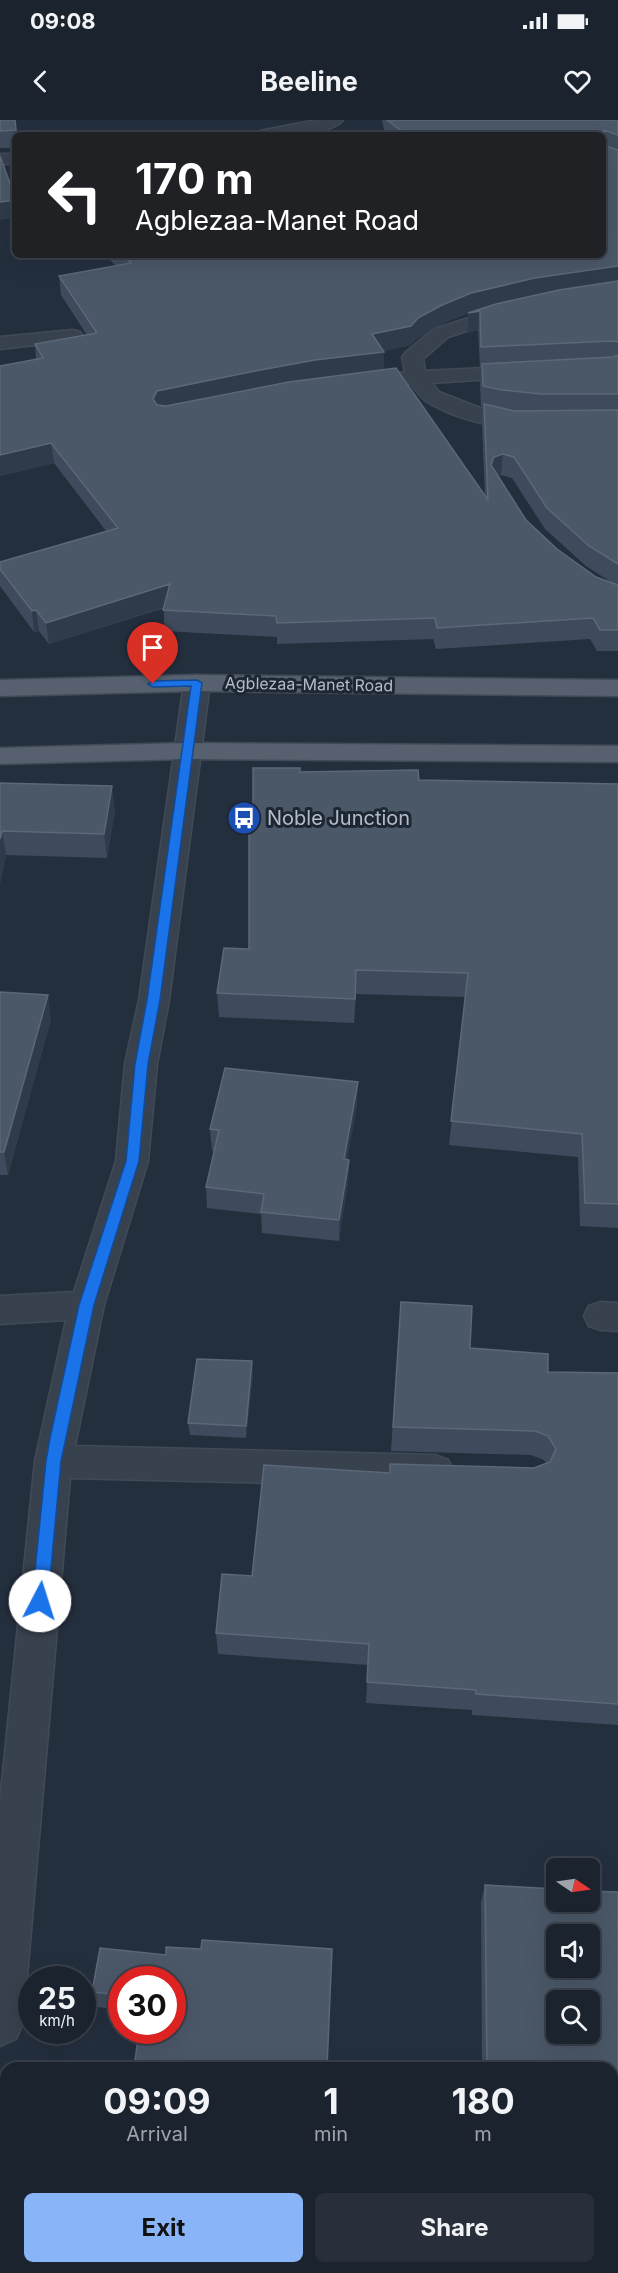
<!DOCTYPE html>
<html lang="en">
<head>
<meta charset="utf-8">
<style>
	:root { --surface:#1b232e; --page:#282f3a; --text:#f1f3f6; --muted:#a0a4aa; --line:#39404a; --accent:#8ab4f8 }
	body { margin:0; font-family:Inter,sans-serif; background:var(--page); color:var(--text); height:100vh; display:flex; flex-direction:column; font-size:22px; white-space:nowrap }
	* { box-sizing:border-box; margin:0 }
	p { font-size:20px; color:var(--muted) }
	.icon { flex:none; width:33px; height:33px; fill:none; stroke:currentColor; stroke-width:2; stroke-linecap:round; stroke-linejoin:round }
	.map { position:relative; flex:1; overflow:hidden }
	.sheet { position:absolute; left:0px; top:1942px; width:618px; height:212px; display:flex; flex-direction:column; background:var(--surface); border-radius:18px 18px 0 0; box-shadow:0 6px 24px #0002,0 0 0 2px var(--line) }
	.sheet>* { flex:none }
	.top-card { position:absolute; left:12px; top:12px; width:594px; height:126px; border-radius:9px; box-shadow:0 6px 24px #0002,0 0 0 2px var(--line); background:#202124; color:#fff; overflow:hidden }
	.needle { width:39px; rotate:103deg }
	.controls { position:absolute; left:546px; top:1738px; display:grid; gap:12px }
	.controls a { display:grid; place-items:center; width:54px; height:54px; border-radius:9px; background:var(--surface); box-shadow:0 6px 24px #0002,0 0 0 2px var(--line); font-size:30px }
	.speed { position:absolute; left:18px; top:1846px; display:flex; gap:12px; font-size:30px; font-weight:700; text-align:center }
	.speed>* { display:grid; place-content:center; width:78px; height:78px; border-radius:50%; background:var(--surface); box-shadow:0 6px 24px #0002,0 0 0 2px var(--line); line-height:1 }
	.speed small { font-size:15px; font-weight:400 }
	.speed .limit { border:9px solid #d22; background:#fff; color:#111 }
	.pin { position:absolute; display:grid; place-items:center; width:51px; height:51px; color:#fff; margin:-62px -26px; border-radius:50% 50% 50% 0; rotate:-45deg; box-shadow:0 0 6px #0007 }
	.pin .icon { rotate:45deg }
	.me { position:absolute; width:66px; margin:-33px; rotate:5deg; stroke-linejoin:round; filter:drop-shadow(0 0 4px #0008) }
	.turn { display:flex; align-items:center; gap:21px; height:126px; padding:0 24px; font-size:27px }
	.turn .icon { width:78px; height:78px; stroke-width:2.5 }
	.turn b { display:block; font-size:42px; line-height:51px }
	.eta { display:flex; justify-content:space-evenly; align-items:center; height:102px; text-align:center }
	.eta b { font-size:36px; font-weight:700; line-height:42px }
	.action { display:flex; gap:12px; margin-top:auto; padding:12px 24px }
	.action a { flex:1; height:69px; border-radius:9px; background:var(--accent); color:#111; font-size:24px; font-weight:700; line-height:69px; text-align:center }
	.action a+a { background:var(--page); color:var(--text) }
	.status { display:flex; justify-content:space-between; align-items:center; height:42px; padding:0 30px; background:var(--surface); direction:ltr }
	.status svg { height:16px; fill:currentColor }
	header { display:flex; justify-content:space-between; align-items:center; height:78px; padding:0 24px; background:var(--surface); font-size:27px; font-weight:700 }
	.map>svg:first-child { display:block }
</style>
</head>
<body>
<div class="status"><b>09:08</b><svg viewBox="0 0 49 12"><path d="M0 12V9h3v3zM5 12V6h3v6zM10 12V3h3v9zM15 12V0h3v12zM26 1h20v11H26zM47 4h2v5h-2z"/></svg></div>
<header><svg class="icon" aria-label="back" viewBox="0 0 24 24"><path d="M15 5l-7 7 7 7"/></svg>Beeline<svg class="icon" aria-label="heart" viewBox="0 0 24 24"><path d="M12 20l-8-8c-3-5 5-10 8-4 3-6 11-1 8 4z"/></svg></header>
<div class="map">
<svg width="618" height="2153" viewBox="0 0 618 2153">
	<rect width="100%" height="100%" fill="#242f3e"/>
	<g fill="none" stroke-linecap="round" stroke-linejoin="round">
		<defs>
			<path id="minor" d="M317,0H343C329,17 277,15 256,15L259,11L265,10Z
				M0,34H15V44H0Z
				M510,185L517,187L520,191L517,195L448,217L423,239L425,251L527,246L534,248L537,252L534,256L432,263L439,272L475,286L512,297L618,296V308C554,309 483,317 426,281C420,277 415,269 411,264L395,262L392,258L395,254L405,252L402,237L405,233L434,209Z
				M73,210L80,212L83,216L80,220L0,229V217Z
				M197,555L206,558L210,563L169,880L157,944L148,1041L104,1185L75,1326L435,1335L448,1340L454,1351L448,1362L435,1367L70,1358L23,1903L16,1919L0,1926V1681L35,1341L66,1200L0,1204V1176L74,1172L116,1041L125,944L139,880L184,563L188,558Z
				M601,1182L618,1183V1211L601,1210L589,1206L584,1196L589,1186Z"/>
			<path id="major" d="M197,555L618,560V576L197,571L0,576V560Z
				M187,623L618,626V642L187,639L0,644V628Z"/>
		</defs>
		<use href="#minor" stroke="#414a57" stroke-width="3"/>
		<use href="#major" stroke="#414a57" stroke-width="3"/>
		<use href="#minor" fill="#38414e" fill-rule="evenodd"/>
		<use href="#major" fill="#56606e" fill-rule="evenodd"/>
	</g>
	<path fill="#3f4b5c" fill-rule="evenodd" d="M0,0H15L17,15H15V28H0Z
		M382,0H618V531H597L590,519L436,529L433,519L277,524V517L164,511V488L49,524L39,511L34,512L0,466V442L106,411L54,343L0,356V246L36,239L35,224L87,215L61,175L59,156L116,146L105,135H305L311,140L603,135V15H385ZM468,193L467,213L478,210L480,247H482L480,264L481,286H483L482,304L485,376L384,250V231L410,225L418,218L441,204ZM501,355L512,358L545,409L586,446L614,464L596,457L557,429L526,400L498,356Z
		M300,652L419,660L618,664V1108L580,1106L578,1037L449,1025L465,877L356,874L354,903L219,897L217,873L249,829L253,684Z
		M0,663L115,690L107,738L6,735L0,763Z
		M0,872L51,899L8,1055H0Z
		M357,984L347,1040H349L348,1061L339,1121L262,1113L261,1094L207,1088L206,1067L214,1031H212L210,1009Z
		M401,1182L470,1228L548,1252L618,1253V1605L472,1595V1590L366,1583L368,1545L218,1534L216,1513L252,1456L390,1353L534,1348L546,1343L544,1340L531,1335L391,1331Z
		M253,1253L246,1318L190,1315L188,1303Z
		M485,1765L556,1769V1782H590V1771L618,1772V2153H454V2148H612V1948H482L481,1782ZM556,1815H590V1848H556ZM556,1881H590V1914H556Z
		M201,1829H332L172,1860H122V1890L97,1887L92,1872L166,1835Z"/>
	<path fill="#2f3b4b" d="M15,80V98L0,100V82Z
		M618,146V165L480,191L478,210L467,213L468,193L441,204L418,218L410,225L372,234L384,232V252L159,291L153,279L157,271L372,214L418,198L442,185L471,173L535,158Z
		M51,323L54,343L0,356V335Z
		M503,334L501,355L492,358L491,345L494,337Z
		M170,464L171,485L49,524L46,503Z
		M36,490L39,511L34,512L32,491Z
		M112,666L115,690L107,738L104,714Z
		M2,711L6,735L0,763V719Z
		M48,875L51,899L8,1055L4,1032Z
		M358,962L357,984L344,1060V1039Z
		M349,1040L348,1061L339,1121V1100Z
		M252,1241L253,1253L246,1318V1306Z"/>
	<path fill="#4b5868" stroke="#5c6777" stroke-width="1.5" fill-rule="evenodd" d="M0,0H15L16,10L0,11Z
		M387,0H618V15L604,10L603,25L618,30V146L535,158L471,173L442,185L418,198L411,206L372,214L384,232L315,240L255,251L157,271L153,279L157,285L166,286L289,262L396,248L488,380L484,284L514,291L618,290V444L589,426L547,388L514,337L503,334L494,337L491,345L526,400L557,429L596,457L618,465V510H600L593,498L437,508L435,498L277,503L276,496L163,490L170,464L46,503L36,490L32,491L0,449V442L118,408L51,323L0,335V246L43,238L35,224L97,213L59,156L131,143L123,135H305L311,140L329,135H603V15H407Z
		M0,36L15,77V80L0,82Z
		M618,161V222L612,221L481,227L480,191L468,193L496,184L559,170Z
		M618,235V274H541L502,270L483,266L482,244L613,237Z
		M253,648H300V652L418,650L419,660L618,664V1084L585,1083L582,1014L451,1001L468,853L356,850L355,879L217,873L224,828L249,829V684H253Z
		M0,663L112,666L104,714L2,711L0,719Z
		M0,872L48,875L4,1032H0Z
		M225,948L358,962L344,1039L349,1040L339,1100L261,1092L264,1074L206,1067L219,1010L210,1009Z
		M401,1182L472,1186L470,1228L548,1234V1252L618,1253V1584L476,1574V1570L367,1562L369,1524L216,1513L222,1454L252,1456L264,1345L390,1353V1344L534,1348L550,1342L556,1329L548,1316L535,1311L393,1307Z
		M197,1239L252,1241L246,1306L188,1303Z
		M485,1765L556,1769V1782H590V1771L618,1772V2153H457L458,2148H612V1948H487ZM556,1815H590V1848H556ZM556,1881H590V1914H556Z
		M202,1820L332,1829L327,1948H134L139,1911H172V1860H122V1875L92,1872L100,1828L166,1835V1827L201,1829Z
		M183,2148H327V2153H182Z"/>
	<path fill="#1a73e8" stroke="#114b97" stroke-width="1.5" d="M197,560L202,563L160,880L148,944L139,1041L94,1185L66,1318L61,1341L48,1481L46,1486L40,1489L34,1486L32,1481L46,1341L50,1318L79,1185L126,1041L135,944L147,880L191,566L153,567L148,564L153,561Z"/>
	<defs>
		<symbol id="bus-disc" viewBox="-11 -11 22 22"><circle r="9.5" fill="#1a4fb4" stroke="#1d2633"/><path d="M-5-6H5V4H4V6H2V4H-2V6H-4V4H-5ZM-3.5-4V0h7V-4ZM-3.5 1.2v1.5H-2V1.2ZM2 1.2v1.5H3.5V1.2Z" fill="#fff"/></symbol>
	</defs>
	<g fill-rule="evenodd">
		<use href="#bus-disc" x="225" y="679" width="38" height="38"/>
	</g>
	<g text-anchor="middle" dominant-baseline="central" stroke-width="6" stroke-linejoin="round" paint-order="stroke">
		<g font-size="16" fill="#b4bcc9" stroke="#1d2633">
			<text transform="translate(309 564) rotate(1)">Agblezaa-Manet Road</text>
		</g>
		<g font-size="20" fill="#b4bcc9" stroke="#1d2633" text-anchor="start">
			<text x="267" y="698">Noble Junction</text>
		</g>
	</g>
</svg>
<div class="controls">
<a><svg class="needle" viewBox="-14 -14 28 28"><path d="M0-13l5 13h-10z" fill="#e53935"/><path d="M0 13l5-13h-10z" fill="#a0a4aa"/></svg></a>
<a><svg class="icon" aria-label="sound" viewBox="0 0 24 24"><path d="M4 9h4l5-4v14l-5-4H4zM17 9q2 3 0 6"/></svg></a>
<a><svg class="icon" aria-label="search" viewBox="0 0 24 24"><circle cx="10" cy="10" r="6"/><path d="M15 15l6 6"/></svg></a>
</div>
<div class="speed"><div>25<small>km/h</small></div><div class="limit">30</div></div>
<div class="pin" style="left:153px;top:564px;background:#d93025"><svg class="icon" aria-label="arrive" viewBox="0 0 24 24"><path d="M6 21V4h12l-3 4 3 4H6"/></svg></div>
<svg class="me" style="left:40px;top:1481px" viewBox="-20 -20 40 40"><circle r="19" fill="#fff"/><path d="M0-13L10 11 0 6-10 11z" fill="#1a73e8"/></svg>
<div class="top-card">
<div class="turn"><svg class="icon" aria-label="left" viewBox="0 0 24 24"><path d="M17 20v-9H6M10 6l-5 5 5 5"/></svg><div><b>170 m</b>Agblezaa-Manet Road</div></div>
</div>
<section class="sheet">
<div class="eta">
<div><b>09:09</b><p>Arrival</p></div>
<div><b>1</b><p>min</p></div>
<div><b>180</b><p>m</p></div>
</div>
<div class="action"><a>Exit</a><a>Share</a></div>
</section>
</div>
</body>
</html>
